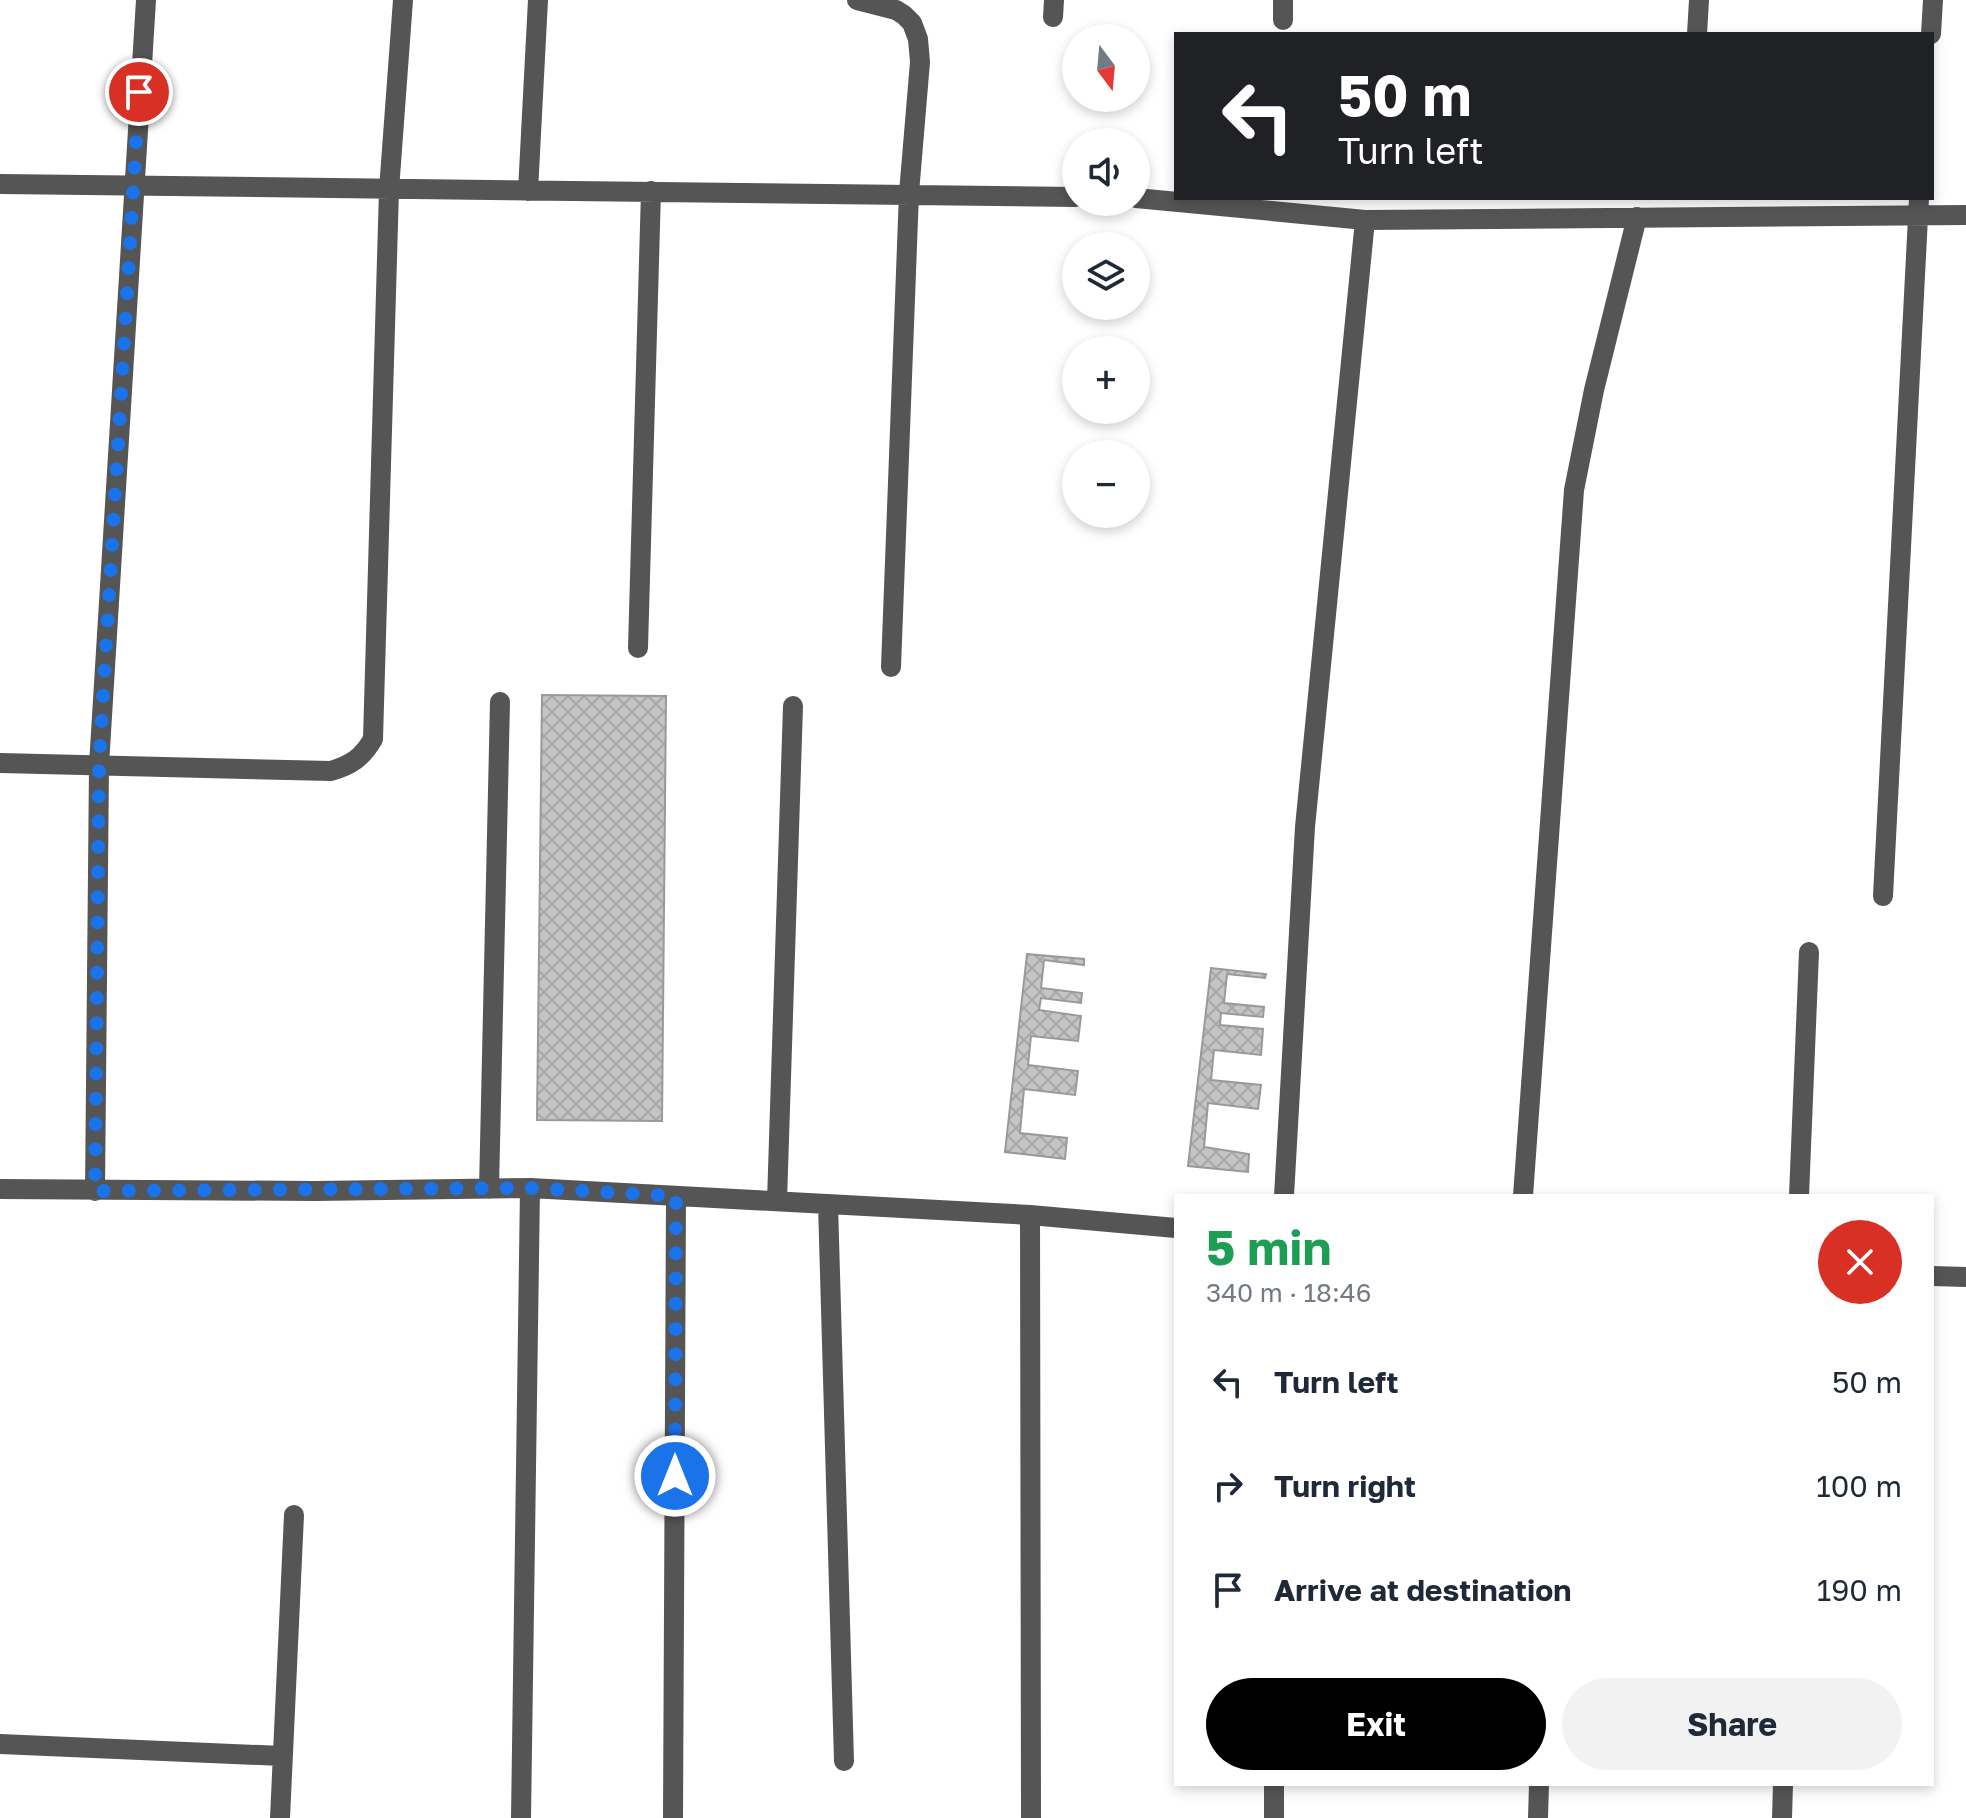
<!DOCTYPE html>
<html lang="en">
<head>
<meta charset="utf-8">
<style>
	:root { --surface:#fff; --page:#f2f2f3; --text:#1f2937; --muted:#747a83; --accent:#000 }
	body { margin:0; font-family:"Golos Text",sans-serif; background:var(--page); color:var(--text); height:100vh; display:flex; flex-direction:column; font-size:30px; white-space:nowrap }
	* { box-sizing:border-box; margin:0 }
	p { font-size:26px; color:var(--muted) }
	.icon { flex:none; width:44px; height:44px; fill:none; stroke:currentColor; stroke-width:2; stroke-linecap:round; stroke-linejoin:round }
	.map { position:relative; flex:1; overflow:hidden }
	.details { position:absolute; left:1174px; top:1194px; width:760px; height:592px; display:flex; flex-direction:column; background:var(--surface); border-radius:0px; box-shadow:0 4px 12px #0003 }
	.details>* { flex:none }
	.hud { position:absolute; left:1174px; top:32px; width:760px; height:168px; border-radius:0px; box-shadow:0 4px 12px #0003; background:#202124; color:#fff; overflow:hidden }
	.needle { width:52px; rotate:164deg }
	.buttons { position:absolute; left:1062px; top:24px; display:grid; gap:16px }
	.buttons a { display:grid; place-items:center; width:88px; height:88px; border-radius:50%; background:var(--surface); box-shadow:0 4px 12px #0003; font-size:40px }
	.pin { position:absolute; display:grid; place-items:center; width:68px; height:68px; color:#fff; margin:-34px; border:4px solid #fff; border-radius:50%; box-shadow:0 2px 8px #0007 }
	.me { position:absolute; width:88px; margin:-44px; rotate:0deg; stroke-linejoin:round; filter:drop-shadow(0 0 6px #0008) }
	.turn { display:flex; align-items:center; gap:28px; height:168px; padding:0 32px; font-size:36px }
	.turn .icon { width:104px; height:104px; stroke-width:2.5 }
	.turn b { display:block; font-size:56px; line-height:68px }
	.round { display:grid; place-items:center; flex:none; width:84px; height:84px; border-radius:42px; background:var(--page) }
	.overview { display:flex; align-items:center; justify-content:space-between; height:136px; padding:0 32px }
	h1 { font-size:48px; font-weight:700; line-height:60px; color:#1e9e55 }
	.primary-button { display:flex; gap:16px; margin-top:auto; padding:16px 32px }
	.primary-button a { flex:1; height:92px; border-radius:48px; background:var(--accent); color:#fff; font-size:32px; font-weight:700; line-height:92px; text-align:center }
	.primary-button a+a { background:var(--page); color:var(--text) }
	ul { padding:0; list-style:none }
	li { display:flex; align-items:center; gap:24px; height:104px; padding:0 32px }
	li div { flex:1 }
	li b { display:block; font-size:30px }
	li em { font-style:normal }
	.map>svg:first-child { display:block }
</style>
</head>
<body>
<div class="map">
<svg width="1966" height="1818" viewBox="0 0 1966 1818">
	<defs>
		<pattern id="building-cross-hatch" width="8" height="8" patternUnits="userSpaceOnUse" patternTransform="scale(2)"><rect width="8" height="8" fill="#c4c4c4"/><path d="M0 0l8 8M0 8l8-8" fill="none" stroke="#a7a7a7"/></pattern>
	</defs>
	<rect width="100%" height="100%" fill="#fff"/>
	<path fill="url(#building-cross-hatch)" stroke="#999" stroke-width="2" d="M542,695L666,696L662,1121L537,1120Z
		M1027,954L1084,959V965L1044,960L1041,988L1082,993L1081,1003L1041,998L1039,1010L1081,1016L1078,1041L1031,1036L1028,1065L1078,1071L1075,1095L1024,1089L1020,1133L1067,1138L1065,1159L1005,1152Z
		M1211,968L1266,974L1265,978L1227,974L1224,1003L1264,1007L1263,1017L1221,1013L1220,1025L1263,1029L1261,1055L1214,1050L1211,1080L1261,1085L1258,1109L1208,1103L1204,1147L1249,1154L1248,1172L1188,1166Z"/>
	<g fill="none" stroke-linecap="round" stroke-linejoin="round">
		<path stroke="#555" stroke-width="20" d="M857,0L896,10L904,15L912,23L918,39L920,62L909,193L891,667
			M1053,17L1054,0
			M1283,20V0
			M1697,34L1699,0
			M1931,34L1933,0
			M0,184L1076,197
			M528,191L538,0
			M1136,198L1365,220L1966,215
			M638,648L651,191
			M0,763L331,771C351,765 362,758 373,739L389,190L403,0
			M1883,896L1919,198
			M0,1189L315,1191L530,1188L1030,1215L1176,1228
			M489,1189L500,702
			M95,1191L99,765L146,0
			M1284,1196L1305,827L1365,220
			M1523,1196L1574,490L1594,390L1637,217
			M1799,1196L1809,952
			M777,1201L793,706
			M828,1204L844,1761
			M1030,1215L1031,1818
			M1932,1276L1966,1277
			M0,1744L282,1756
			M280,1818L294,1515
			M521,1818L530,1188
			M673,1818L676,1196
			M1274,1818V1784
			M1538,1818L1539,1784
			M1782,1818L1783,1784"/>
	</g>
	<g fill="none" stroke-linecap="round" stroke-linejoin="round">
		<path stroke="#1a73e8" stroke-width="14" stroke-dasharray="0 25.2" d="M139,92L99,765L95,1191L530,1188L676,1196L675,1476"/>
	</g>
</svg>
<div class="buttons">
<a><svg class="needle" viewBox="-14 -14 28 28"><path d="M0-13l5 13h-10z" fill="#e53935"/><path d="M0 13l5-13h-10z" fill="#747a83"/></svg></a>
<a><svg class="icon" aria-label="sound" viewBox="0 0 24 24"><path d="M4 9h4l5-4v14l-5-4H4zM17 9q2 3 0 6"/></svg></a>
<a><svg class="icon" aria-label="layers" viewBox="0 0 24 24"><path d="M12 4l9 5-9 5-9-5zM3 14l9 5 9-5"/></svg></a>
<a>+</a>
<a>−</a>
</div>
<div class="pin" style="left:139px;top:92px;background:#d93025"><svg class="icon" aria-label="arrive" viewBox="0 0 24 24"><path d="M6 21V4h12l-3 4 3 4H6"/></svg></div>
<svg class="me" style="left:675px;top:1476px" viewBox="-20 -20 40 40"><circle r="17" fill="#1a73e8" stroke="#fff" stroke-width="3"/><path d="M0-11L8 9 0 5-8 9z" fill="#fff"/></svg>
<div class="hud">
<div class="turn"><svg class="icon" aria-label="left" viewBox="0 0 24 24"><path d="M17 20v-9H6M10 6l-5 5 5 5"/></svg><div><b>50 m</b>Turn left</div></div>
</div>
<section class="details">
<div class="overview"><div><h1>5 min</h1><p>340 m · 18:46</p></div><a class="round" style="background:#d93025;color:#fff"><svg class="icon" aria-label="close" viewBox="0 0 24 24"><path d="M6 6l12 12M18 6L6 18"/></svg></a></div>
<ul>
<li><svg class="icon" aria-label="left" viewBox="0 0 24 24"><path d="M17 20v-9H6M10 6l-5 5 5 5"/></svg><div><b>Turn left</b></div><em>50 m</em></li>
<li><svg class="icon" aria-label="right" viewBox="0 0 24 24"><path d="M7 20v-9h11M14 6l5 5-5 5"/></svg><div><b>Turn right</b></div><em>100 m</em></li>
<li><svg class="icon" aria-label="arrive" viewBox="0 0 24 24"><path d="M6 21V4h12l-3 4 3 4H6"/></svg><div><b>Arrive at destination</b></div><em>190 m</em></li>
</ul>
<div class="primary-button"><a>Exit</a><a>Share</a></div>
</section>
</div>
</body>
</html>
